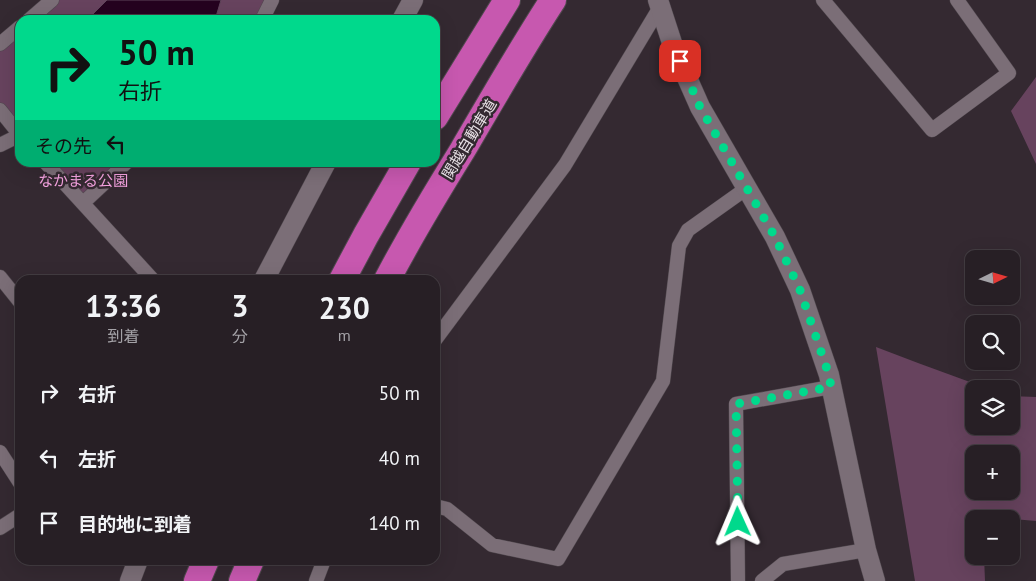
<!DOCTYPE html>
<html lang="ja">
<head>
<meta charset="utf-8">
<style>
	:root { --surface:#271f25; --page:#2f272d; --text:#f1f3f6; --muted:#a4a2a7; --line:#433d42 }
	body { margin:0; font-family:"PT Sans","Noto Sans JP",sans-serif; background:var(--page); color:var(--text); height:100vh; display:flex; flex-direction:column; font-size:19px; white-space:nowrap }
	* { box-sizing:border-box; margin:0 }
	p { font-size:16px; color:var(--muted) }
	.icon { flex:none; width:28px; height:28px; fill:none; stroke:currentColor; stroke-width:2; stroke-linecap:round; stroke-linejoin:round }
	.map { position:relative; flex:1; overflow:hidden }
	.side { position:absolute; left:15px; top:275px; width:425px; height:290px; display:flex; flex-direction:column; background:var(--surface); border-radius:15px; box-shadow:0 5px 20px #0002,0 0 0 1px var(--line) }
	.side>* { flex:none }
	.banner { position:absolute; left:15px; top:15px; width:425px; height:152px; border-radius:15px; box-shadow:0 5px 20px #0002,0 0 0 1px var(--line); background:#00d98c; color:#111; overflow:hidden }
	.needle { width:32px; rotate:85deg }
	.fabs { position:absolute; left:965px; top:250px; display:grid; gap:10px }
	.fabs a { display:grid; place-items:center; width:55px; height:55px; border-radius:10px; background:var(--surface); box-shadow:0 5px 20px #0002,0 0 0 1px var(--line); font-size:25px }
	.pin { position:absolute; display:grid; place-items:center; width:42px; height:42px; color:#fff; margin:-21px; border-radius:10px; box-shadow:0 2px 8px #0006 }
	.me { position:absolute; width:55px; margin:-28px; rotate:359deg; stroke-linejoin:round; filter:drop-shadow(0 0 4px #0008) }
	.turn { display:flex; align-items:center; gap:18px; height:105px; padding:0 20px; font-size:22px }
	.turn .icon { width:65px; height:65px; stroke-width:2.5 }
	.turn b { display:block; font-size:35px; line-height:42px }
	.then { display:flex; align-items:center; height:48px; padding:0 20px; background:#0003; gap:10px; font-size:19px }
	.eta { display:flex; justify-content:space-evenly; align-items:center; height:85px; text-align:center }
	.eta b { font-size:30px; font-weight:800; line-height:35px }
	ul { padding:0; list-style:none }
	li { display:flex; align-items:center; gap:15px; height:65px; padding:0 20px }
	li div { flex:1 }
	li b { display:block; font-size:19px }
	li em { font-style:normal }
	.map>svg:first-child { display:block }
</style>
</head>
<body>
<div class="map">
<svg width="1036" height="581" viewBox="0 0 1036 581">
	<rect width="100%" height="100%" fill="#342931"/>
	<path fill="#67435e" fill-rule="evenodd" d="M52,0H272L262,20H29Z
		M20,27V135L0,110V44Z
		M1036,77V164L1011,111Z
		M45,163H127L83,203Z
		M876,347L918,363L989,389H974V426H1011V396L1036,397V521L982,516L981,519H974V556H984L985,581H915ZM974,454H1011V491H974Z"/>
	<path fill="#25021f" stroke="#5f455a" d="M107,0H221L215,20H86L93,14Z"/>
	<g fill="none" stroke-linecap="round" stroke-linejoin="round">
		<defs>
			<path id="street" d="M823,0L932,130L1009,73L957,0
				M29,20L52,0
				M262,20L272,0
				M0,44L20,27
				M0,110L20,135
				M0,145L20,135
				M45,162L153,280
				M83,203L127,162
				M0,277L20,302
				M435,340L565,165L660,7
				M0,452L20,483
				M435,506L447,509L492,545L558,559L663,381L679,246L688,230L747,188
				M0,528L20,515
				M316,581L324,560
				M738,581L736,404L831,387
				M762,581L783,564L866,550"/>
			<path id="secondary" d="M658,0L673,46L700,107L775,237L800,290L829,375L866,550L875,581
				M402,20L413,0
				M264,280L326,162
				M130,581L138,560"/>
			<path id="highway" d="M435,117L507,0
				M342,280L366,235L408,162
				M387,280C410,236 436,193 462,151C492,100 521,49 553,0
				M197,581L206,560
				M242,581L251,560"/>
		</defs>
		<use href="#street" stroke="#50484e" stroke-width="15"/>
		<use href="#secondary" stroke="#50484e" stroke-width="21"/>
		<use href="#highway" stroke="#50484e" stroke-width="28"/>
		<use href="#street" stroke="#7b6e77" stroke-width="14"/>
		<use href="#secondary" stroke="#7b6e77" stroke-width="20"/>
		<use href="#highway" stroke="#c758af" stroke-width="26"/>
	</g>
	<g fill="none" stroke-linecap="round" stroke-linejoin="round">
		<path stroke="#00d98c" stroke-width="9" stroke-dasharray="0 16.2" d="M680,61L700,107L775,237L800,290L829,375L831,387L736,404L738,522"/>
	</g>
	<g text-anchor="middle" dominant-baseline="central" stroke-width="5" stroke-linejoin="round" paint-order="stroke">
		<g font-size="15" fill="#e7e0e5" stroke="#342931">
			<text transform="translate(469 139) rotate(-59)">関越自動車道</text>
		</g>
		<g font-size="15" fill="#f3a1de" stroke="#342931">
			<text x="83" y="180">なかまる公園</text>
		</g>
	</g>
</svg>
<div class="fabs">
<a><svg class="needle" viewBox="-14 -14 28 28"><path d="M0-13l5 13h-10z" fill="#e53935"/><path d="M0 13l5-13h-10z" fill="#a4a2a7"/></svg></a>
<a><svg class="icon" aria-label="search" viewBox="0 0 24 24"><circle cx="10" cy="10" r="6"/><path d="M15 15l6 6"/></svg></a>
<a><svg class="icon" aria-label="layers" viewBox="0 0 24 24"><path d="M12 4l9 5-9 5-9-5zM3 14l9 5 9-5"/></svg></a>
<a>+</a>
<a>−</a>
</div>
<div class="pin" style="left:680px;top:61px;background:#d93025"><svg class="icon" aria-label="arrive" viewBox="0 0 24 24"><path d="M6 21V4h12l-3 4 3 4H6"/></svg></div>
<svg class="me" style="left:738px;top:522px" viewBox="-20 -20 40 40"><path d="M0-17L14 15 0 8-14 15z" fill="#00d98c" stroke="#fff" stroke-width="4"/></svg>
<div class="banner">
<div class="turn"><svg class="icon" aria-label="right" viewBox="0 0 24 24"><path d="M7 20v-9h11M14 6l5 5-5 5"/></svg><div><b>50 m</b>右折</div></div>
<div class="then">その先<svg class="icon" aria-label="left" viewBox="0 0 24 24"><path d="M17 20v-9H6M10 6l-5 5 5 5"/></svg></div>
</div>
<section class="side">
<div class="eta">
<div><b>13:36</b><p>到着</p></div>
<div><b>3</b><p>分</p></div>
<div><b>230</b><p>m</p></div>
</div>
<ul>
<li><svg class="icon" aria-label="right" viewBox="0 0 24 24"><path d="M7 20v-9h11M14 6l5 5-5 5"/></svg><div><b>右折</b></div><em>50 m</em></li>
<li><svg class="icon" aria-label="left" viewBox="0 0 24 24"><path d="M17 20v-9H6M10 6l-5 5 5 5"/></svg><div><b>左折</b></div><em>40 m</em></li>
<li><svg class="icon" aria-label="arrive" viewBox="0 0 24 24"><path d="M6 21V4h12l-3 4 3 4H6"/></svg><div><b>目的地に到着</b></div><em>140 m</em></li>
</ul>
</section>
</div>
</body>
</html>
